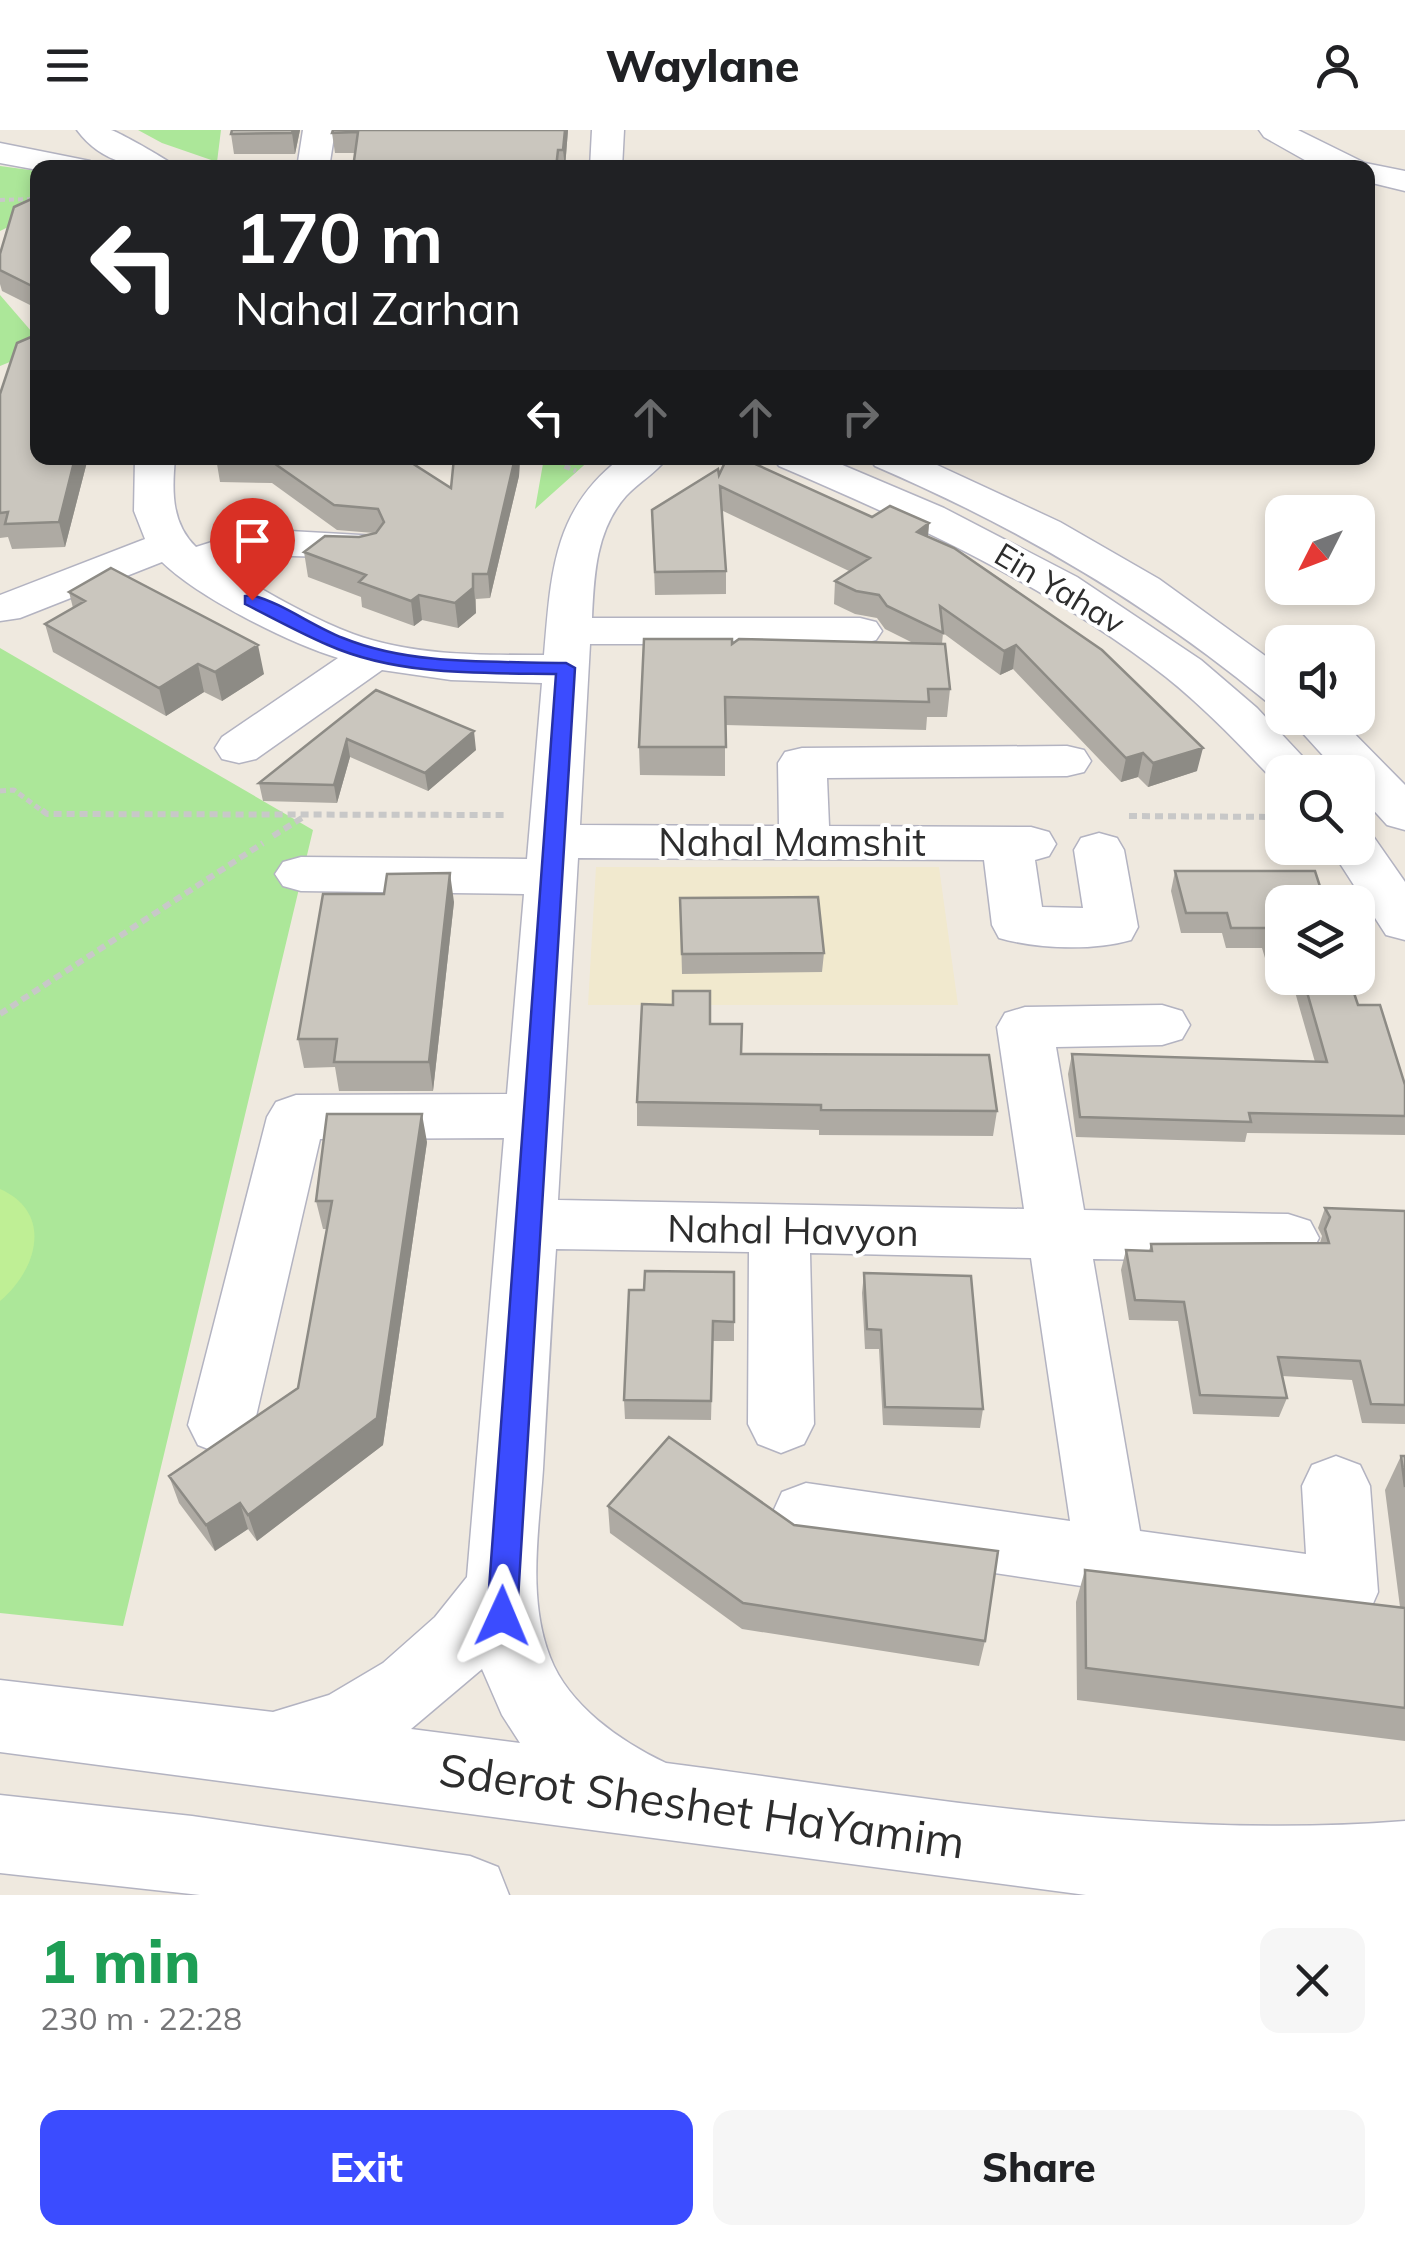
<!DOCTYPE html>
<html lang="en">
<head>
<meta charset="utf-8">
<style>
	:root { --surface:#fff; --page:#f6f6f6; --text:#202124; --muted:#757577; --accent:#3b4cff }
	body { margin:0; font-family:Mulish,sans-serif; background:var(--page); color:var(--text); height:100vh; display:flex; flex-direction:column; font-size:38px; white-space:nowrap }
	* { box-sizing:border-box; margin:0 }
	p { font-size:32px; color:var(--muted) }
	.icon { flex:none; width:55px; height:55px; fill:none; stroke:currentColor; stroke-width:2; stroke-linecap:round; stroke-linejoin:round }
	.map { position:relative; height:1765px; overflow:hidden }
	.details { display:flex; flex-direction:column; background:var(--surface); flex:1 }
	.details>* { flex:none }
	.hud { position:absolute; left:30px; top:30px; width:1345px; height:305px; border-radius:20px; box-shadow:0 5px 15px #0003; background:#202124; color:#fff; overflow:hidden }
	.needle { width:65px; rotate:228deg }
	.tools { position:absolute; left:1265px; top:365px; display:grid; gap:20px }
	.tools a { display:grid; place-items:center; width:110px; height:110px; border-radius:20px; background:var(--surface); box-shadow:0 5px 15px #0003; font-size:50px }
	.pin { position:absolute; display:grid; place-items:center; width:85px; height:85px; color:#fff; margin:-102px -42px; border-radius:50% 50% 50% 0; rotate:-45deg; box-shadow:0 0 10px #0007 }
	.pin .icon { rotate:45deg }
	.me { position:absolute; width:110px; margin:-55px; rotate:1deg; stroke-linejoin:round; filter:drop-shadow(0 0 8px #0008) }
	.turn { display:flex; align-items:center; gap:35px; height:210px; padding:0 40px; font-size:45px }
	.turn .icon { width:130px; height:130px; stroke-width:2.5 }
	.turn b { display:block; font-size:70px; line-height:85px }
	.lanes { display:flex; align-items:center; height:95px; padding:0 40px; background:#0003; justify-content:center; gap:50px; direction:ltr }
	.lanes .off { opacity:.35 }
	.round { display:grid; place-items:center; flex:none; width:105px; height:105px; border-radius:20px; background:var(--page) }
	.headline { display:flex; align-items:center; justify-content:space-between; height:170px; padding:0 40px }
	h1 { font-size:60px; font-weight:800; line-height:75px; color:#1e9e55 }
	.cta { display:flex; gap:20px; margin-top:auto; padding:20px 40px }
	.cta a { flex:1; height:115px; border-radius:20px; background:var(--accent); color:#fff; font-size:40px; font-weight:800; line-height:115px; text-align:center }
	.cta a+a { background:var(--page); color:var(--text) }
	header { display:flex; justify-content:space-between; align-items:center; height:130px; padding:0 40px; background:var(--surface); font-size:45px; font-weight:800 }
	.map>svg:first-child { display:block }
</style>
</head>
<body>
<header><svg class="icon" aria-label="menu" viewBox="0 0 24 24"><path d="M4 6h16M4 12h16M4 18h16"/></svg>Waylane<svg class="icon" aria-label="person" viewBox="0 0 24 24"><circle cx="12" cy="8" r="4"/><path d="M4 21q1-7 8-7t8 7"/></svg></header>
<div class="map">
<svg width="1405" height="1765" viewBox="0 0 1405 1765">
	<rect width="100%" height="100%" fill="#efe9df"/>
	<path fill="#f1e9ce" d="M596,737H939L958,875H588Z"/>
	<path fill="#ace799" d="M138,0H221L217,32L162,13Z
		M0,36L37,41V83L0,101Z
		M0,165L38,209L37,221L0,236Z
		M544,328H592L535,379Z
		M0,518L313,700L123,1496L0,1483Z"/>
	<path fill="#bfef95" d="M0,1059C54,1083 37,1140 0,1171Z"/>
	<g fill="none" stroke-linecap="round" stroke-linejoin="round">
		<defs>
			<path id="minor" d="M77,0C88,0 102,0 111,0C117,1 174,33 177,38C138,38 103,35 77,0Z
				M303,0H335L329,38H297Z
				M592,0H624L622,38H590Z
				M1259,0H1298L1365,33L1405,41V61L1368,52V38H1319L1264,7Z
				M0,13L90,31L95,38L38,40L0,33Z
				M135,328H175C172,361 171,393 196,417L253,399L378,406L384,415L378,424L363,428L257,425L223,437C265,461 308,487 353,504C413,526 481,525 544,525C551,446 552,380 621,328H667C656,343 639,352 626,366C596,400 594,445 592,488H860L876,492L882,501L876,510L860,514H590L580,695L779,696L778,633L785,622L802,618L1067,616L1084,620L1091,631L1084,642L1067,646L827,648L829,696L1031,697L1049,702L1056,714L1049,726L1035,730L1042,777L1083,778L1074,720L1081,708L1099,703L1117,708L1124,720L1138,797L1131,810C1093,821 1037,819 999,808L992,795L984,730L578,728L558,1070L1024,1079L997,897L1005,883L1025,877L1162,875L1182,881L1190,895L1182,909L1162,915L1056,917L1084,1080L1288,1084L1310,1091L1319,1108L1310,1125L1288,1132L1093,1129L1140,1401L1306,1424L1302,1356L1312,1335L1336,1326L1360,1335L1370,1356L1378,1462L1368,1485L1343,1495L806,1415L782,1406L772,1384L782,1362L806,1353L1070,1391L1031,1128L810,1123L814,1294L804,1314L781,1323L758,1314L748,1294L749,1122L556,1119C551,1192 547,1265 543,1339C539,1400 527,1468 550,1527C568,1575 621,1612 666,1633C911,1665 1156,1711 1405,1691V1765H1086L0,1622V1550L273,1582L329,1565L383,1533L435,1487L467,1447L504,1008L320,1009L254,1295L244,1315L221,1324L198,1315L188,1295L267,987L276,972L296,965L507,964L524,764L301,761L283,756L275,744L283,732L301,727L527,729L542,553L451,550L382,540L256,629L239,633L222,629L215,618L222,607L338,528C289,513 199,468 162,432L20,488L0,491V465L145,409L134,381ZM482,1539L502,1585L520,1613L411,1599Z
				M773,328H826L944,378L1077,447L1201,530L1257,578L1317,642H1282V655L1276,653C1241,616 1206,579 1166,547C1049,456 915,394 779,336Z
				M869,328H922L1060,392L1159,449L1282,538V575L1266,571C1146,472 1017,397 875,336Z
				M1289,588H1339L1405,655V700L1387,695L1358,663V642H1338Z
				M1358,702L1373,706L1405,752V810L1386,805L1330,718H1358Z
				M0,1665L192,1686L470,1726L498,1737L509,1765H200L0,1743Z"/>
		</defs>
		<use href="#minor" stroke="#b3b3c1" stroke-width="3"/>
		<path stroke="#c8c8c8" stroke-width="4" stroke-dasharray="5 4" stroke-linecap="butt" d="M0,70L36,69"/>
		<path stroke="#c8c8c8" stroke-width="5" stroke-dasharray="6 4" stroke-linecap="butt" d="M559,328L564,336L576,341
			M0,661L14,660L45,683"/>
		<path stroke="#c8c8c8" stroke-width="6" stroke-dasharray="8 5" stroke-linecap="butt" d="M42,680L47,684L506,685
			M1129,686L1282,687
			M273,706L305,686
			M0,884L263,713"/>
		<use href="#minor" fill="#fff" fill-rule="evenodd"/>
	</g>
	<path fill="#aeaaa3" d="M300,0L295,24H234L231,4Z
		M568,0L565,38H353L355,23H335L332,3Z
		M38,66V179L2,161L0,154V124Z
		M0,264L88,328L65,417L12,419L8,407L0,408Z
		M216,328H404L451,358L454,328H520L519,346L490,468L476,469V483L458,498L422,490L414,496L362,477L361,467L308,447L304,422L374,403L337,400L272,353L220,352Z
		M719,345L872,387L929,393L928,407L1197,641L1148,657L1138,647L1121,652L1013,539L1000,545L943,503L942,514L950,559L947,587H927L926,600L725,595V646L640,645L639,617L732,514L913,513L885,499L877,488L855,484L834,474L835,451L849,441L721,380L726,441V464L655,465L652,380Z
		M69,462L264,544L222,571L204,562L166,586L53,522L45,494L73,478Z
		M376,560L476,620L428,661L350,627L337,673L263,671L259,653Z
		M1175,741L1282,772V848H1349L1358,875L1405,955V1005L1247,1003L1245,1012L1076,1007L1068,944L1072,924L1315,932L1291,848H1271L1262,818H1226L1222,803H1181L1171,761Z
		M680,768L824,823L822,842L682,844Z
		M454,772L433,961H339L335,937L304,938L298,909Z
		M710,894L741,924L997,981L993,1006L819,1005V1000L637,996V972Z
		M427,1012L383,1315L257,1411L248,1399L215,1421L179,1373L169,1346L298,1258L327,1099H323L316,1071Z
		M1325,1078L1405,1081V1294L1362,1293L1352,1250L1282,1246L1287,1268L1279,1287L1193,1284L1178,1191L1129,1190L1121,1140L1126,1120L1149,1121L1151,1114L1320,1113L1322,1106L1318,1098Z
		M734,1142V1211H713L711,1290L625,1289L624,1270L644,1160Z
		M864,1143L983,1279L980,1298L883,1295L879,1219H865L862,1163Z
		M1401,1326H1405V1611L1077,1570L1076,1472L1085,1440L1400,1477L1385,1360Z
		M608,1376L985,1511L979,1536L742,1499L610,1403Z"/>
	<path fill="#8d8b85" d="M293,0H300L295,24L292,3Z
		M565,0H568L565,38L563,20Z
		M75,328H88L65,417L59,392Z
		M515,328H520L519,346L490,468L488,444Z
		M929,393L927,416L917,402Z
		M473,444L476,483L458,498L455,473Z
		M419,465L422,490L414,496L411,471Z
		M258,515L264,544L222,571L215,542Z
		M1016,515L1013,539L1000,545L1004,521Z
		M198,534L204,562L166,586L159,558Z
		M474,601L476,620L428,661L425,643Z
		M347,609L350,627L337,673L334,655Z
		M1203,618L1197,641L1148,657L1153,633Z
		M1143,623L1138,647L1121,652L1126,628Z
		M450,743L454,772L433,961L429,932Z
		M422,984L427,1012L383,1315L257,1411L248,1385Z
		M240,1373L248,1399L215,1421L206,1395Z"/>
	<path fill="#cac6be" stroke="#8d8b85" stroke-width="2.5" d="M232,0H293L292,3L231,4Z
		M333,0H565L563,20H558L556,38H353L358,2L332,3Z
		M38,66V159L0,140V124L14,77Z
		M38,204V328H75L59,392L5,394L8,382L0,383V264L17,213Z
		M220,328H404L451,358L454,328H515L488,444H473V458L455,473L419,465L411,471L359,452L366,445L304,422L325,406L359,407L376,403L384,392L378,379L334,375L268,329Z
		M727,328H742L872,387L890,376L929,393L917,402L954,418L1102,520L1203,618L1153,633L1143,623L1126,628L1016,515L1004,521L940,476L943,503L887,476L879,465L856,461L835,451L870,428L720,356L726,441L655,442L652,380L718,339L719,345Z
		M111,438L258,515L215,542L198,534L159,558L45,494L85,471L69,462Z
		M644,509H732V514L739,509L945,514L950,559H928L929,572L725,567L726,617H639Z
		M376,560L474,601L425,643L347,609L334,655L259,653Z
		M1175,741H1315L1325,772H1282V828H1277L1268,798H1231L1227,783H1186Z
		M450,743L429,932H334L337,909H298L323,764H384L387,744Z
		M818,767L824,823L682,824L680,768Z
		M1303,848H1349L1358,875H1380L1405,955V986L1249,983L1251,992L1080,987L1072,924L1327,932Z
		M673,861H710V894H742L741,924L989,925L997,981L821,980V975L637,972L642,874L673,875Z
		M327,984H422L377,1288L248,1385L240,1373L206,1395L169,1346L298,1258L332,1071H316Z
		M1325,1078L1405,1081V1275L1371,1274L1360,1231L1278,1227L1287,1268L1200,1265L1184,1172L1135,1170L1126,1120L1152,1121L1151,1114L1329,1113L1325,1099L1330,1087Z
		M645,1141L734,1142V1192L713,1191L711,1271L624,1270L629,1160H644Z
		M864,1143L971,1146L983,1279L885,1277L881,1200L867,1199Z
		M669,1307L794,1395L998,1421L985,1511L743,1473L608,1376Z
		M1401,1326H1405V1357Z
		M1085,1440L1405,1478V1578L1086,1538Z"/>
	<path fill="#3b4cff" stroke="#2631a6" stroke-width="2.5" d="M252,465C284,474 312,496 343,508C412,536 493,531 566,533L575,538L517,1486L512,1496L502,1500L492,1496L487,1486L556,544C481,543 398,546 328,515C300,503 273,488 245,474V466Z"/>
	<g text-anchor="middle" dominant-baseline="central" stroke-width="8" stroke-linejoin="round" paint-order="stroke">
		<g font-size="32" fill="#2d2d2d" stroke="#fff">
			<text transform="translate(1060 458) rotate(31)">Ein Yahav</text>
		</g>
		<g font-size="38" fill="#2d2d2d" stroke="#fff">
			<text x="792" y="712">Nahal Mamshit</text>
			<text transform="translate(793 1100) rotate(1)">Nahal Havyon</text>
		</g>
		<g font-size="45" fill="#2d2d2d" stroke="#fff">
			<text transform="translate(702 1675) rotate(8)">Sderot Sheshet HaYamim</text>
		</g>
	</g>
</svg>
<div class="tools">
<a><svg class="needle" viewBox="-14 -14 28 28"><path d="M0-13l5 13h-10z" fill="#e53935"/><path d="M0 13l5-13h-10z" fill="#757577"/></svg></a>
<a><svg class="icon" aria-label="sound" viewBox="0 0 24 24"><path d="M4 9h4l5-4v14l-5-4H4zM17 9q2 3 0 6"/></svg></a>
<a><svg class="icon" aria-label="search" viewBox="0 0 24 24"><circle cx="10" cy="10" r="6"/><path d="M15 15l6 6"/></svg></a>
<a><svg class="icon" aria-label="layers" viewBox="0 0 24 24"><path d="M12 4l9 5-9 5-9-5zM3 14l9 5 9-5"/></svg></a>
</div>
<div class="pin" style="left:252px;top:470px;background:#d93025"><svg class="icon" aria-label="arrive" viewBox="0 0 24 24"><path d="M6 21V4h12l-3 4 3 4H6"/></svg></div>
<svg class="me" style="left:502px;top:1486px" viewBox="-20 -20 40 40"><path d="M0-17L14 15 0 8-14 15z" fill="#3b4cff" stroke="#fff" stroke-width="4"/></svg>
<div class="hud">
<div class="turn"><svg class="icon" aria-label="left" viewBox="0 0 24 24"><path d="M17 20v-9H6M10 6l-5 5 5 5"/></svg><div><b>170 m</b>Nahal Zarhan</div></div>
<div class="lanes"><svg class="icon" aria-label="left" viewBox="0 0 24 24"><path d="M17 20v-9H6M10 6l-5 5 5 5"/></svg><svg class="icon off" aria-label="ahead" viewBox="0 0 24 24"><path d="M12 20V5M6 11l6-6 6 6"/></svg><svg class="icon off" aria-label="ahead" viewBox="0 0 24 24"><path d="M12 20V5M6 11l6-6 6 6"/></svg><svg class="icon off" aria-label="right" viewBox="0 0 24 24"><path d="M7 20v-9h11M14 6l5 5-5 5"/></svg></div>
</div>
</div>
<section class="details">
<div class="headline"><div><h1>1 min</h1><p>230 m · 22:28</p></div><a class="round"><svg class="icon" aria-label="close" viewBox="0 0 24 24"><path d="M6 6l12 12M18 6L6 18"/></svg></a></div>
<div class="cta"><a>Exit</a><a>Share</a></div>
</section>
</body>
</html>
